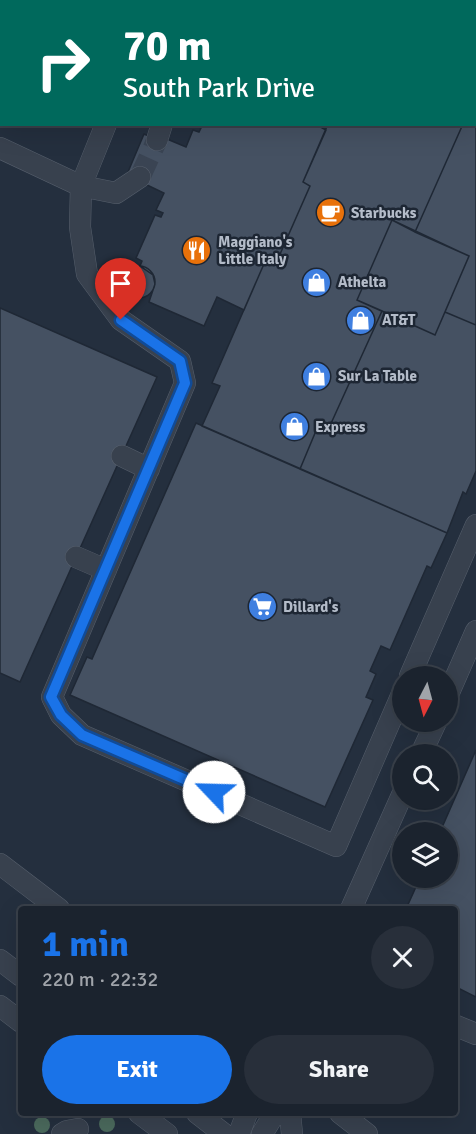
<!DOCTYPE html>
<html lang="en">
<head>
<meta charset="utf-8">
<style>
	:root { --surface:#1b232e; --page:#282f3a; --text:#f1f3f6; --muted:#a0a4aa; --line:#39404a; --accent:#1a73e8 }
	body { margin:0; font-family:Signika,sans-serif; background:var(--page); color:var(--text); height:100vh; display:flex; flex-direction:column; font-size:22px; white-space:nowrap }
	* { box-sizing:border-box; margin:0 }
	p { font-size:20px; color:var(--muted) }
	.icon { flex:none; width:33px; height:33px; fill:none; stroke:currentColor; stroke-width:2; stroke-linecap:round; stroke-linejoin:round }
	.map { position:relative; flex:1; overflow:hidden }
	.panel { position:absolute; left:18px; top:906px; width:440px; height:210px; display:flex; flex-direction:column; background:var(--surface); border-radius:6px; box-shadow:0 6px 24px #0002,0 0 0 2px var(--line) }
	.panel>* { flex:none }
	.top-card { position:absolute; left:0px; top:0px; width:477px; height:126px; box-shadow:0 6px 24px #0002,0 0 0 2px var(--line); background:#00695c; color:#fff; overflow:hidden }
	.needle { width:39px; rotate:186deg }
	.tools { position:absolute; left:392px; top:666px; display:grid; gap:12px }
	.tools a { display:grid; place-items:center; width:66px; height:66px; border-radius:50%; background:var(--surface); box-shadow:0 6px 24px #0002,0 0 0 2px var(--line); font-size:30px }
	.pin { position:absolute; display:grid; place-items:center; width:51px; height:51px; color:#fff; margin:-62px -26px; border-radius:50% 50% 50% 0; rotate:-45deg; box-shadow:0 0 6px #0007 }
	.pin .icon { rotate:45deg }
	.me { position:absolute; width:66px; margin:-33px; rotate:294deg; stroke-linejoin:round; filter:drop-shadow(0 0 4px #0008) }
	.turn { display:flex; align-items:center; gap:21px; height:126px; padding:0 24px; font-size:27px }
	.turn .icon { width:78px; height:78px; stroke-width:2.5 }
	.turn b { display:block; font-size:42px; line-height:51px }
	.round { display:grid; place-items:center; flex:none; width:63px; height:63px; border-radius:32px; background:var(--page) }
	.overview { display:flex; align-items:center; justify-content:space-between; height:102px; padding:0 24px }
	h1 { font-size:36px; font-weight:800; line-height:45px; color:var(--accent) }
	.action { display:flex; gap:12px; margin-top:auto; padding:12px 24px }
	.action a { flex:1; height:69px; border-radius:36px; background:var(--accent); color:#fff; font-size:24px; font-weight:800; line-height:69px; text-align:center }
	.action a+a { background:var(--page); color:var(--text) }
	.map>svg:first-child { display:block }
</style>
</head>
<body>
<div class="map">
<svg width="476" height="1134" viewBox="0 0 476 1134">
	<rect width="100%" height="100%" fill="#242f3e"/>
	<path fill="#455162" stroke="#1f2835" stroke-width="1.5" d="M255,0H325L324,2Z
		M389,0H476V58V2H389Z
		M476,74V325L445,312L469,256L415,232L463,124H476Z
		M315,124L326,130L303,182L310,186L277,261L267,257L244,310L217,297L204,326L149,302L155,284L153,275L140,266L142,261L136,258L155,215L161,217L163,213L156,210L164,193L145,184L146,180L128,172L144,134L165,143L167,139L186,147L193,130L199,132L201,128L195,124Z
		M328,124H463L415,232L392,220L357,300L382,311L328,430L318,426L300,469L202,426L220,386L212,383L267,257L277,261L310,186L303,182Z
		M392,220L469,256L435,335L357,300Z
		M123 282a16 16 0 1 1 32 0a16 16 0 1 1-32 0Z
		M0,308L157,377L20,682L0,673Z
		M382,311L435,335L445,312L476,325V471L466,494L463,492L447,533L300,469L318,426L328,430Z
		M196,423L447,533L431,568L427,566L390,650L381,646L370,671L376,674L366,697L373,700L325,807L70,695L87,657L92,659Z
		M476,750V997L454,986V909H406L420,878H447V832H440Z"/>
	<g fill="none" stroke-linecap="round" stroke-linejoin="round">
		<path stroke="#3a4453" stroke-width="21" stroke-dasharray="21 10" stroke-linecap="butt" d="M140,177L157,140"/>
		<defs>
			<path id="minor" d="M176,0L179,2
				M36,2V0
				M353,2V0
				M0,32L2,33
				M0,74L2,70
				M106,124L81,186L80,227L87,274L121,320L180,361L185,383L52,697L61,715L82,735L336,846L402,694
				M157,140L162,124
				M0,148L81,186L116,193L140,177
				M122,456L149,469
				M76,557L106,570
				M410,676L476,525
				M447,697L476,631
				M421,754L436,722
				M0,864L59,909
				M351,909L402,795
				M0,960L21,976
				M0,1006L21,1022
				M454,1025L476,1034
				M139,1113L167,1134
				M197,1113L224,1134
				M290,1113L292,1134
				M340,1113L367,1134
				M62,1134L67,1131L78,1129
				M239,1134L247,1113
				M262,1134L275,1113"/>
		</defs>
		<use href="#minor" stroke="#565f6c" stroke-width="22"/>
		<use href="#minor" stroke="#38414e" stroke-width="21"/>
	</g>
	<g fill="#4b6a5d">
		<circle cx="107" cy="1124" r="8"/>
		<circle cx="42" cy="1125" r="8"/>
	</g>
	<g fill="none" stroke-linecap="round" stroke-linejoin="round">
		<defs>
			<path id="route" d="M121,320L180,361L185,383L51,697L61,715L82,735L214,792"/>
		</defs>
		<use href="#route" stroke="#114b97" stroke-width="15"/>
		<use href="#route" stroke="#1a73e8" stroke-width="10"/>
	</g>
	<defs>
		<symbol id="cafe-disc" viewBox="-11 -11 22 22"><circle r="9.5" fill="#e8710a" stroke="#1d2633"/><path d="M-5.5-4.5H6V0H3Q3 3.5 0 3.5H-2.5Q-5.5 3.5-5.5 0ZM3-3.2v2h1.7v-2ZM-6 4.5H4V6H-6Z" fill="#fff"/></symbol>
		<symbol id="restaurant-disc" viewBox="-11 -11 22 22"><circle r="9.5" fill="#e8710a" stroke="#1d2633"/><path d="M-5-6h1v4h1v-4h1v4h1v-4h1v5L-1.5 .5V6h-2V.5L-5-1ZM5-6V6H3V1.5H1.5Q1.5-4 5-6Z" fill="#fff"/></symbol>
		<symbol id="shop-disc" viewBox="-11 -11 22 22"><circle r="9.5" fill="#3f7fe0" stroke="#1d2633"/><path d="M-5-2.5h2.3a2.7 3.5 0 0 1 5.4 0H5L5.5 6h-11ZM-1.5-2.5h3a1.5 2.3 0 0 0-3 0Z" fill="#fff"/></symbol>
		<symbol id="supermarket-disc" viewBox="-11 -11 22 22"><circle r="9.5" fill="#3f7fe0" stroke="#1d2633"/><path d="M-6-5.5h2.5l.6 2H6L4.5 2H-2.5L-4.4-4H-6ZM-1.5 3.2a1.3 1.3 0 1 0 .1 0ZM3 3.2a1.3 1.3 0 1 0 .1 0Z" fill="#fff"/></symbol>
	</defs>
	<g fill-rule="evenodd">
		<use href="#cafe-disc" x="314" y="196" width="33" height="33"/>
		<use href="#restaurant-disc" x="180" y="234" width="33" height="33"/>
		<use href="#shop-disc" x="300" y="266" width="33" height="33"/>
		<use href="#shop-disc" x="344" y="304" width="33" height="33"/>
		<use href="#shop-disc" x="300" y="360" width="33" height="33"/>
		<use href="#shop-disc" x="278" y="410" width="33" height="33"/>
		<use href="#supermarket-disc" x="246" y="590" width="33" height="33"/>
	</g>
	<g text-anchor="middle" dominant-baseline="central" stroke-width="5" stroke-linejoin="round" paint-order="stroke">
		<g font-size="15" font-weight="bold" fill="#b4bcc9" stroke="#1d2633" text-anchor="start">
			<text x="351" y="213">Starbucks</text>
			<text x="218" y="242">Maggiano's<tspan x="218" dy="17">Little Italy</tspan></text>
			<text x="338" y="282">Athelta</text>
			<text x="382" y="320">AT&amp;T</text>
			<text x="338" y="376">Sur La Table</text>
			<text x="315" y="427">Express</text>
			<text x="283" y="607">Dillard's</text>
		</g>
	</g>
</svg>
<div class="tools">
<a><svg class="needle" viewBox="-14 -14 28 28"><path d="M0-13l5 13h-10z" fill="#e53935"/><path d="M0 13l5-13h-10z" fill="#a0a4aa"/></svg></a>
<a><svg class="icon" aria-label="search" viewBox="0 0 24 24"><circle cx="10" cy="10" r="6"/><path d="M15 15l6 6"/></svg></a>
<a><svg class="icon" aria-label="layers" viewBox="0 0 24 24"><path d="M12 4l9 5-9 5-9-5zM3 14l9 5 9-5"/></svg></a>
</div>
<div class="pin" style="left:121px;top:320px;background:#d93025"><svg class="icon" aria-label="arrive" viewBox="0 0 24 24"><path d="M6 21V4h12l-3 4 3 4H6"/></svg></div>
<svg class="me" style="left:214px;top:792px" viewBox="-20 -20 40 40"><circle r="19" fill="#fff"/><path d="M0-13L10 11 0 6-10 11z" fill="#1a73e8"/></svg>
<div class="top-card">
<div class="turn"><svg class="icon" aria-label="right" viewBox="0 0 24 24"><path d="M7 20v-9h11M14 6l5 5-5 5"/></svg><div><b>70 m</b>South Park Drive</div></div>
</div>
<section class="panel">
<div class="overview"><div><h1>1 min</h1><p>220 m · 22:32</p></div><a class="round"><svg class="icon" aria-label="close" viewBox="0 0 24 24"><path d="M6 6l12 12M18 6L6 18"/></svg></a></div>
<div class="action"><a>Exit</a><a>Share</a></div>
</section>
</div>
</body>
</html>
